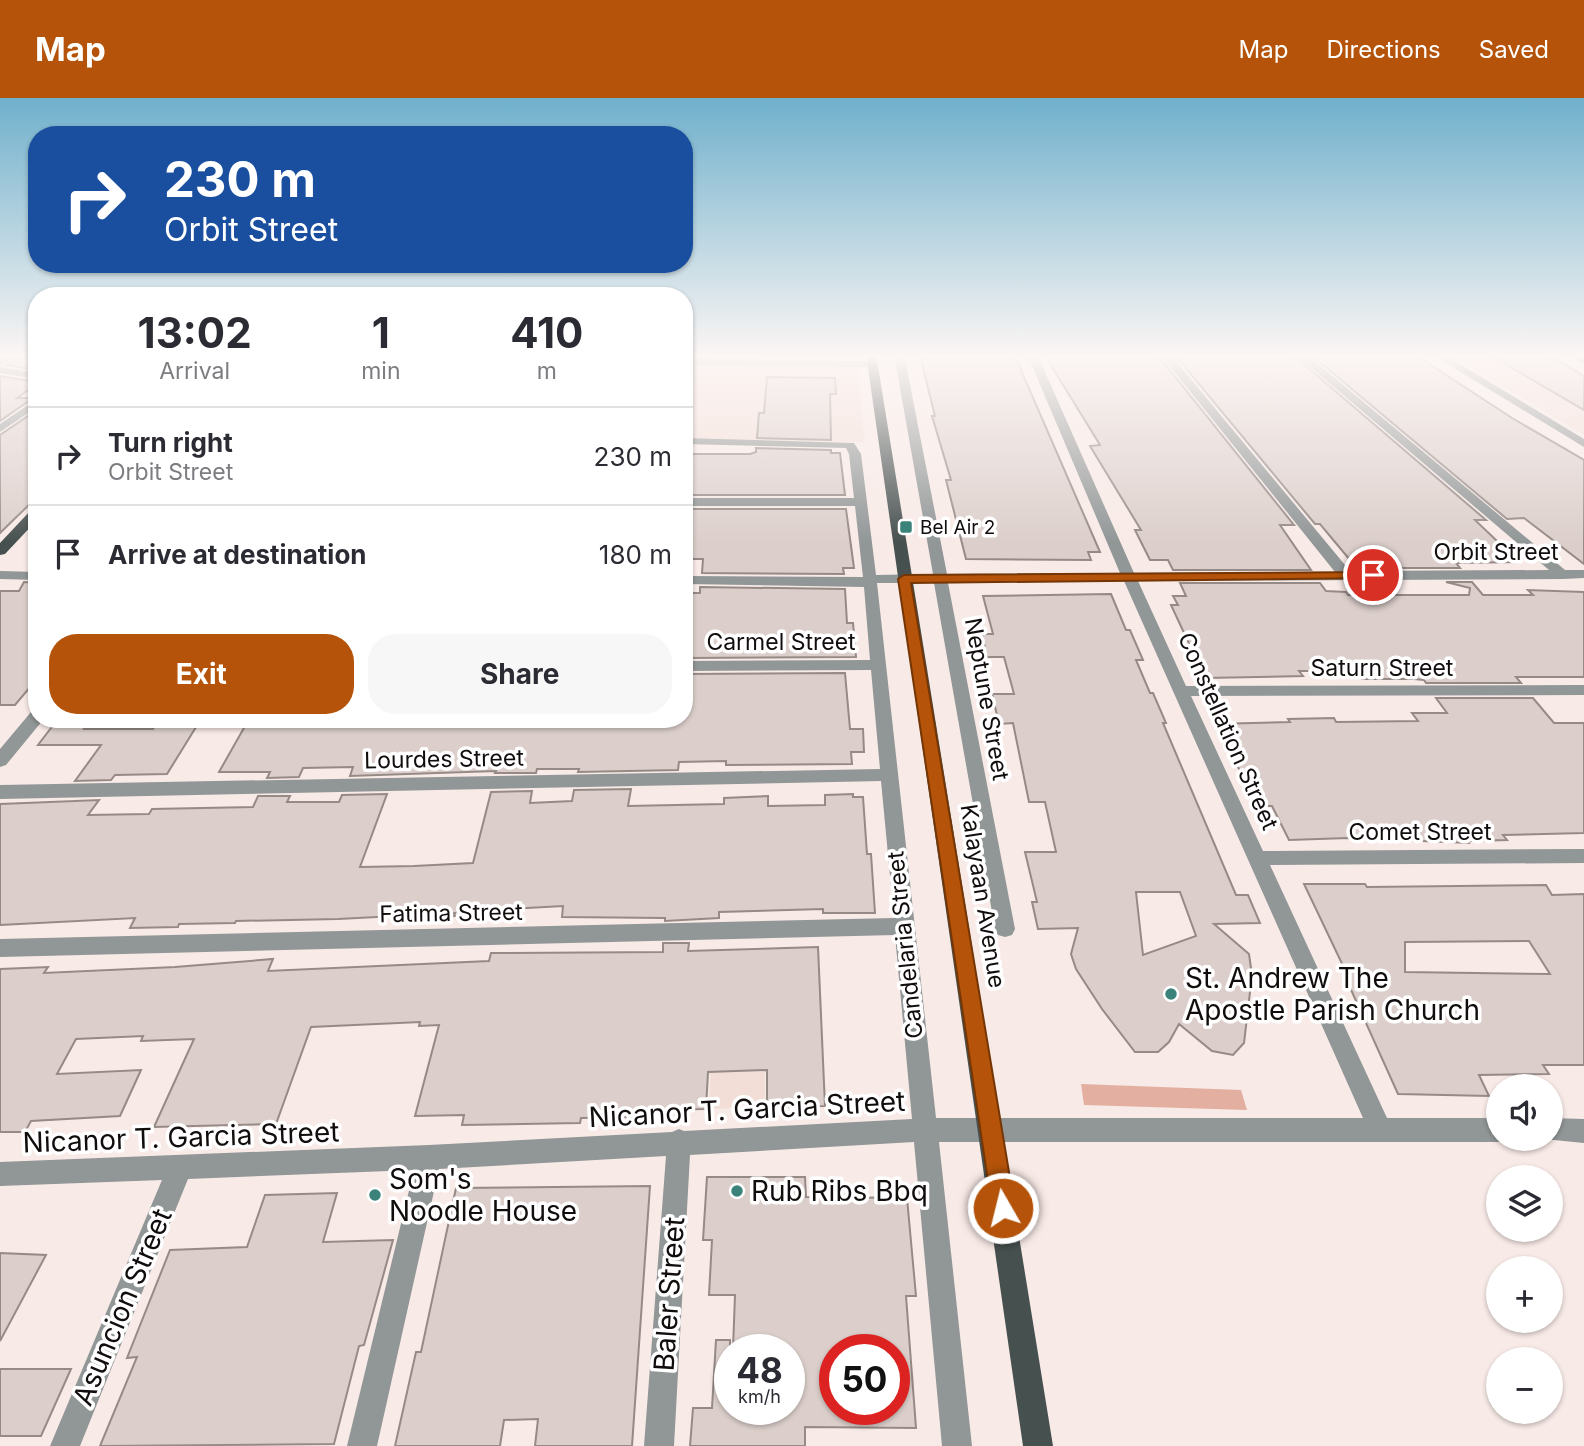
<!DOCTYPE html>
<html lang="en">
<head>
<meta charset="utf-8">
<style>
	:root { --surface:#fff; --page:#f7f7f7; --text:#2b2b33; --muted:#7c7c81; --line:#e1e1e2; --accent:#b45309 }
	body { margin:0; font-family:Inter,sans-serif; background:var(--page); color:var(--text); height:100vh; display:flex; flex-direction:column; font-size:26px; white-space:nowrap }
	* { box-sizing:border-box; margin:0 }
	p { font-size:23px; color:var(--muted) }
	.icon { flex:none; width:38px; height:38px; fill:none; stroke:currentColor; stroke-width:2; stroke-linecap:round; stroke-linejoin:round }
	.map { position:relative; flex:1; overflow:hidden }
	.drawer { position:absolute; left:28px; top:189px; width:665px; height:441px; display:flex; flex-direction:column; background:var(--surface); border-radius:28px; box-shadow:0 2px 5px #0004 }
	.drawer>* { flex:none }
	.top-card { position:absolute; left:28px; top:28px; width:665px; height:147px; border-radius:28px; box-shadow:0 2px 5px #0004; background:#1a4fa0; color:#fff; overflow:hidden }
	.tools { position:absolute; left:1486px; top:976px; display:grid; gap:14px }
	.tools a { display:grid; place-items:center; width:77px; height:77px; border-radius:50%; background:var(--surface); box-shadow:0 2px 5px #0004; font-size:35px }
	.speed { position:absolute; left:714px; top:1236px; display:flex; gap:14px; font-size:35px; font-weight:700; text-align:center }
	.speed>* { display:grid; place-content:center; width:91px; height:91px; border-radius:50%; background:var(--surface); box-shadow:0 2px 5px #0004; line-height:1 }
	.speed small { font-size:18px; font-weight:400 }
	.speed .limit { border:10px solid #d22; background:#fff; color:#111 }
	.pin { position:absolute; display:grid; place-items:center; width:60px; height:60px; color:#fff; margin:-30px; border:4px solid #fff; border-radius:50%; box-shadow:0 2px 7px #0007 }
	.me { position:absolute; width:77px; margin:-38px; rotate:352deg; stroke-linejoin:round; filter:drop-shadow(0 0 5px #0008) }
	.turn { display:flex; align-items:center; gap:24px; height:147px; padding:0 21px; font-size:32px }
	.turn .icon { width:91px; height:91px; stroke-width:2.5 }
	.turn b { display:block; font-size:49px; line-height:60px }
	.eta { display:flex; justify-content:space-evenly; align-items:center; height:119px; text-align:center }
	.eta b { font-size:42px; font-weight:700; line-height:49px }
	.button { display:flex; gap:14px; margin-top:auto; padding:14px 21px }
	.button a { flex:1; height:80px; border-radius:28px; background:var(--accent); color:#fff; font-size:28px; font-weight:700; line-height:80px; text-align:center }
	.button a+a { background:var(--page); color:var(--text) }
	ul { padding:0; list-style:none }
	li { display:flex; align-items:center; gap:21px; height:98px; padding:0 21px; border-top:2px solid var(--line) }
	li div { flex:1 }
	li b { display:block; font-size:26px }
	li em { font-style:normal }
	header { display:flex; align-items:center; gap:42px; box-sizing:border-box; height:98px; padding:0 35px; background:var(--accent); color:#fff }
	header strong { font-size:33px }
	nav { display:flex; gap:38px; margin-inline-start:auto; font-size:24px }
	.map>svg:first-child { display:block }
</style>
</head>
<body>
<header>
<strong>Map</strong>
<nav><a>Map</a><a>Directions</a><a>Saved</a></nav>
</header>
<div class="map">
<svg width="1584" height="1348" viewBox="0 0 1584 1348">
	<rect width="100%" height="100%" fill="#f8eae7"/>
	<path fill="#f2ddd7" d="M1449,256H1549L1584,276V337Z
		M684,267L857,268L865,344L684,342Z
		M764,926L765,1009L709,1011L712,927Z"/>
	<path fill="#e3afa0" d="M1081,986L1241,992L1247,1012L1084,1007Z"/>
	<path fill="#dccfcb" stroke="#968a86" stroke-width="2" fill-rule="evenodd" d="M26,256H37V272L7,267Z
		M924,256H1014L1100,454H1088L1091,462L966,461L946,382H951L932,318H935L921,262H926Z
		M1044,256H1157L1294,427H1280L1311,472H1173L1168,462H1150L1135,432H1141L1090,348L1100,347Z
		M1174,256H1292L1486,422H1475L1519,464L1456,465L1460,470H1382L1350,462L1320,426H1315Z
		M1310,256H1414L1512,320L1584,362V466L1524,420L1507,421Z
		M1488,256H1547L1584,278V312Z
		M0,278L37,284V286L17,300H33L0,323Z
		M767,279L835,280L836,296H830L831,342L757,340L759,315H764Z
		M37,312V399L0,435V337Z
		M756,350L831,352V355H840L845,397H684V356H750L756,354Z
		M684,411H846L854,470H843L844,476L702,475L703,461H684Z
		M24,484L37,485V581L15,607H0V493H19Z
		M1446,484H1472L1483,497H1533L1528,492L1584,494V579H1516L1521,585H1426L1424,582L1414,581H1362L1357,573H1299L1303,578L1205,580L1171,507H1178L1173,498H1186L1180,485H1320L1326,493L1346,494L1348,497H1469L1470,490Z
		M700,489L845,491L847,525H853L856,559L684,560V495H700Z
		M1111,496L1126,532H1130L1143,562H1136L1150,595H1153L1166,625H1163L1236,797H1248L1260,825L1214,826L1249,856L1252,877L1244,945L1233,957L1212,953L1179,926L1169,944L1158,954H1135L1102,911L1076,871L1071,856L1078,830L1038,831L1032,804H1037L1025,754H1056L1045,704H1029L1013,625L999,626L992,596H1014L1004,559H987L982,536H993L983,498ZM1136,794H1180L1196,838L1143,857Z
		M845,575L850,631H863L864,654H851L852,666L726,667V663L679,664L678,672L578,674L579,671H537L536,675H495L496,673L350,678L353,669L303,670L299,679L267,680L270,674H219L249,621H684V576Z
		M1436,600H1533L1554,625H1584V735L1503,737L1507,742L1468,743L1469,745L1348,740L1289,742L1272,708H1258L1216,626L1290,624L1288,621L1334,620L1336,624L1418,623L1412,615H1447Z
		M58,621H91L84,631H153L159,621H201L167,676L115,677L111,682L75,683L101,647H38Z
		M631,691L628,708L724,706V700L768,698V708L825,707V697L853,696V699H863L867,756H871L875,815H823V811L719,814V820L665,823V820L562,819L563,808L509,811L507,818H454L455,815L338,821L236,823L235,825L179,826L178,829L130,830L135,820L0,827V706L99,702L88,717L149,716L152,711L253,709L258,698H290L287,704H339L342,697L387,696L360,769L414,768L473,765L491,694L532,693L530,705L572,703L574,692Z
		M1304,786H1365L1367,789L1546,787L1552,797L1584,796V967H1543L1549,976L1479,977L1489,998L1398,996L1343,874H1346ZM1529,843L1550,876L1405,874V844Z
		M663,845H689L688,853L818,849L825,1008L767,1009V972L708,974L706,1011L640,1012L639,1019L581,1020L580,1025L462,1027L464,1017L415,1018L439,927L419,928L420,924L311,929L276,1026L154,1029L194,941L141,943L143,938L76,941L57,976L141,972L120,1018L31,1023L25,1034H0V871L48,869L44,875L175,869L273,861L268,873L489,863L491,855L663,854Z
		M707,1079H805L806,1099L907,1100L916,1198H906L916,1330L805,1329V1348H690L693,1310H712L716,1242H730V1311H789V1251H733L735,1197H709L712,1142H703ZM835,1251H894V1311H835Z
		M650,1088L632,1348H535L538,1321L504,1322L500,1348H395L416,1254H421L456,1090Z
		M337,1095L323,1144L393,1142L364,1247L359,1248L334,1346L100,1348L137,1259L127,1260L170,1152L247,1149L265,1097Z
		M0,1155L46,1157L0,1243Z
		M0,1271H71L41,1338H0Z"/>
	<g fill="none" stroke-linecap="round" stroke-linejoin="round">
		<path fill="#919696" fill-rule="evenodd" d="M11,256H24L0,268V261Z
			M894,256H904L947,476L1120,475L1027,256H1037L1134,475L1335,474L1160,256H1170L1350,473L1549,472L1295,256H1306L1565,472H1584V480L1563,481L1138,483L1186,588L1584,587V597L1191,598L1263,753L1584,751V765L1270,767L1387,1020H1498V1041H1504L1498,1044H939L972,1348H942L914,1044L690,1057L674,1348H644L666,1058L439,1071L377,1348H347L414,1072L188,1081L80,1348H50L162,1082L0,1088V1064L429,1047L672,1034L679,1031L684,1033L912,1021L895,837L0,859V841L894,820L881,683L0,701V687L880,671L871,572L684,573V563L870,562L864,489L684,486V478L863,479L855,408H684V400H854L849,356L846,350L684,346V340L854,345L861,356L876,477L933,476ZM1124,483L1363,1020H936L877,485H934L995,831L998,837L1005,839L1012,837L1015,831L948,485Z
			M1431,256H1443L1584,341V349Z
			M684,261L872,263L877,266L872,269L684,267Z
			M0,269L37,275V281L0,275Z
			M37,301V309L0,334V326Z
			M0,473L37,474V482L0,481Z
			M37,612V621L43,622L6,667L0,669V651L31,614Z
			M1550,1020L1584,1021V1045L1544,1041H1550Z"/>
		<path fill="#46504f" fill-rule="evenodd" d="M866,256H876L1053,1348H1023Z
			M1567,256L1584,259V266Z
			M37,410V422L5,456L0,457V445L32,411Z"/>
	</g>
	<linearGradient id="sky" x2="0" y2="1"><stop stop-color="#6fb0cc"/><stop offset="0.58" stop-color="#fcf6f4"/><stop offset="1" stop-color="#fcf6f4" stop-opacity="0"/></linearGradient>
	<rect width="1584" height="445" fill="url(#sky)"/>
	<path fill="#b45309" stroke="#753606" stroke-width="2" d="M1373,474L1378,475V480L911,485L1015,1110L1011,1119L1003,1122L995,1119L992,1110L898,481L904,477Z"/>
	<g fill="#3b827b" stroke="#fff" stroke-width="2.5">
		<rect x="899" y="422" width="14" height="14" rx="3.5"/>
		<circle cx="1171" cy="896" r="7"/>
		<circle cx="737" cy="1093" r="7"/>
		<circle cx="375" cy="1097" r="7"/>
	</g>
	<g text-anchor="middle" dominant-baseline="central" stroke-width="7" stroke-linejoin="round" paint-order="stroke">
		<g font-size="19" fill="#110d0c" stroke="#fff" text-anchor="start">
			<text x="920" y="429">Bel Air 2</text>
		</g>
		<g font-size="23" fill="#110d0c" stroke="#fff">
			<text x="1496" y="454">Orbit Street</text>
			<text x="781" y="544">Carmel Street</text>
			<text x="1382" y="570">Saturn Street</text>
			<text transform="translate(987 601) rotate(80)">Neptune Street</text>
			<text transform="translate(1228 633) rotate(66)">Constellation Street</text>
			<text transform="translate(444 661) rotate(-1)">Lourdes Street</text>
			<text x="1420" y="734">Comet Street</text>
			<text transform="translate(983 798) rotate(81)">Kalayaan Avenue</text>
			<text transform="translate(451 815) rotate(-1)">Fatima Street</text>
			<text transform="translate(905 847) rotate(-96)">Candelaria Street</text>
		</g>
		<g font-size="28" fill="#110d0c" stroke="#fff" text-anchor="start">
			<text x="1185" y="880">St. Andrew The<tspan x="1185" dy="32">Apostle Parish Church</tspan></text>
			<text x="389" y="1081">Som's<tspan x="389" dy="32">Noodle House</tspan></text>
			<text x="751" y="1093">Rub Ribs Bbq</text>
		</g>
		<g font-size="28" fill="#110d0c" stroke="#fff">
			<text transform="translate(747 1011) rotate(-3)">Nicanor T. Garcia Street</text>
			<text transform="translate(181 1039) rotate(-2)">Nicanor T. Garcia Street</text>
			<text transform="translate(669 1196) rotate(-86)">Baler Street</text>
			<text transform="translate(122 1209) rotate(-67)">Asuncion Street</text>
		</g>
	</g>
</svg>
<div class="tools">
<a><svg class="icon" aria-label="sound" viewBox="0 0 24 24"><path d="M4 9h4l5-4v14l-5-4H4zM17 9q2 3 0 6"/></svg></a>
<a><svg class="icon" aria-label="layers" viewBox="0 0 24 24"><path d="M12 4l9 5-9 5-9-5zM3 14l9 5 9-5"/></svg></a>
<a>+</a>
<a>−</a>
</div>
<div class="speed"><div>48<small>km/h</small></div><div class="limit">50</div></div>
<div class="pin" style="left:1373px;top:477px;background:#d93025"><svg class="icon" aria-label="arrive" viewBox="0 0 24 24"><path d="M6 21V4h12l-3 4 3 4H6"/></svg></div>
<svg class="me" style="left:1003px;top:1110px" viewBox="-20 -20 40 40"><circle r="17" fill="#b45309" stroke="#fff" stroke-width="3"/><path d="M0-11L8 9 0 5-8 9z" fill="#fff"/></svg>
<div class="top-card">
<div class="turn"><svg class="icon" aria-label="right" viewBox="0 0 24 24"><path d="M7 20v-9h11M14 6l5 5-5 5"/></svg><div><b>230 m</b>Orbit Street</div></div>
</div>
<section class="drawer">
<div class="eta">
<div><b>13:02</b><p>Arrival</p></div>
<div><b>1</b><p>min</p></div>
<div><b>410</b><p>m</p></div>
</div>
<ul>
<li><svg class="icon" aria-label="right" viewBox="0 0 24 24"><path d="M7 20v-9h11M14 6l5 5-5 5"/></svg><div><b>Turn right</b><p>Orbit Street</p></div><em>230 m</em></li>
<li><svg class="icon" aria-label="arrive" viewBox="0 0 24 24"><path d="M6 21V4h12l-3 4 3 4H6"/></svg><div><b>Arrive at destination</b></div><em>180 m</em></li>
</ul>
<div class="button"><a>Exit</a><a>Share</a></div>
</section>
</div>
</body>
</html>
